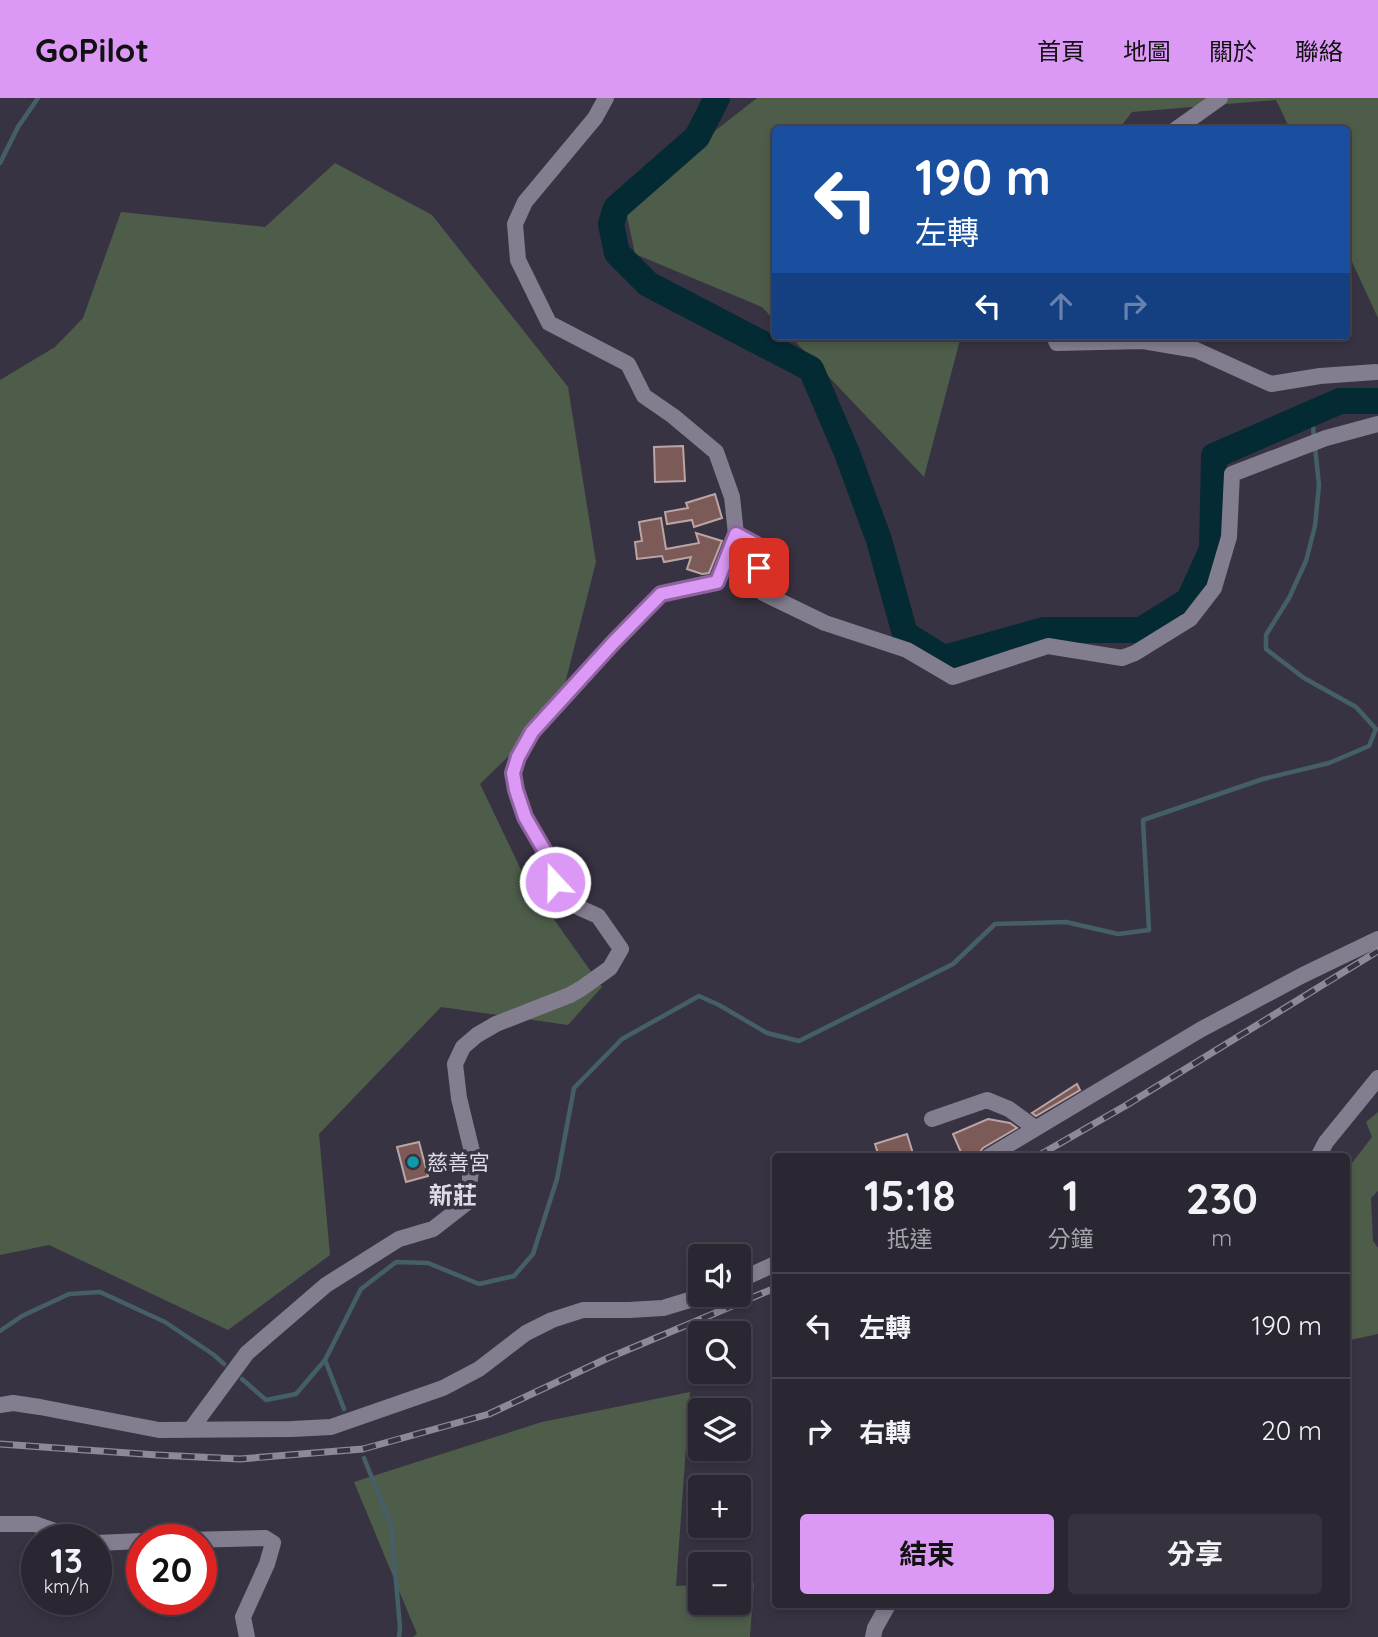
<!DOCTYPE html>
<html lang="zh-TW">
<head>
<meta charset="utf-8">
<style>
	:root { --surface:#2a2632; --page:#36323e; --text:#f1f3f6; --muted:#a5a5ac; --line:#46434d; --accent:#db99f5 }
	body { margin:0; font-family:Quicksand,"Noto Sans TC",sans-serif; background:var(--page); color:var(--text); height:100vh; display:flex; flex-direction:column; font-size:26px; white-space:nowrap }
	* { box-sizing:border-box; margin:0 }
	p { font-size:23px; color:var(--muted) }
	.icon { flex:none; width:38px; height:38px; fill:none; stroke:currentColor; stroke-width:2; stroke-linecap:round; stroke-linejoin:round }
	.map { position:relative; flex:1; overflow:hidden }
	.panel { position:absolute; left:772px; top:1055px; width:578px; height:455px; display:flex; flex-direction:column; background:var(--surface); border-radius:7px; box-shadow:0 4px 10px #0003,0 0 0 2px var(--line) }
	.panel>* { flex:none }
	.hud { position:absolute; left:772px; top:28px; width:578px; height:214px; border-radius:7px; box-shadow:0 4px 10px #0003,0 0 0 2px var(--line); background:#1a4fa0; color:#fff; overflow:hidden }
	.buttons { position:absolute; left:688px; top:1146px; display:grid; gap:14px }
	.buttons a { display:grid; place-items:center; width:63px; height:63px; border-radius:7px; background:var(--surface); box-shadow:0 4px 10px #0003,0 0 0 2px var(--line); font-size:35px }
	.speed { position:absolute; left:21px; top:1426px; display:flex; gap:14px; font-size:35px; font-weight:700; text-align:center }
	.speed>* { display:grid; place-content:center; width:91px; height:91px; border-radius:50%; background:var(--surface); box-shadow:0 4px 10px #0003,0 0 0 2px var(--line); line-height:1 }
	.speed small { font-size:18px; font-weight:400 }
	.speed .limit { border:10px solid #d22; background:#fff; color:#111 }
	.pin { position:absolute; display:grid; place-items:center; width:60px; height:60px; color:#fff; margin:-30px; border-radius:14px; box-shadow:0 4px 10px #0006 }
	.me { position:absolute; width:77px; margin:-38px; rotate:339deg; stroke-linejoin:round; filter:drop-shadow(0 0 5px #0008) }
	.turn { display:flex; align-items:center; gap:24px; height:147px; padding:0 28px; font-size:32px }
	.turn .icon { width:91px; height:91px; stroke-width:2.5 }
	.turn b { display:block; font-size:49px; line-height:60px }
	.lanes { display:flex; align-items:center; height:66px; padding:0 28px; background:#0003; justify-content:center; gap:35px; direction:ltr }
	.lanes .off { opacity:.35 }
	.eta { display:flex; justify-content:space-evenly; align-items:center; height:119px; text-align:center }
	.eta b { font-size:42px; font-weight:700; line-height:49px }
	.action { display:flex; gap:14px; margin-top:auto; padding:14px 28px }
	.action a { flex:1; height:80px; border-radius:7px; background:var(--accent); color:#111; font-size:28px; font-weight:700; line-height:80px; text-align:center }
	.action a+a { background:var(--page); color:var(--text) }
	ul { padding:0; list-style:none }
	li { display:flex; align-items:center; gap:21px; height:105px; padding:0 28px; border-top:2px solid var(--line) }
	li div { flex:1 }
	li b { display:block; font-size:26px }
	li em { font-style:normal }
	header { display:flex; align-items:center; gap:42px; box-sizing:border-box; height:98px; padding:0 35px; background:var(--accent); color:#111 }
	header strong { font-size:33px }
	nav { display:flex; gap:38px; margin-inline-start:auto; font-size:24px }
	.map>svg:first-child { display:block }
</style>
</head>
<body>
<header>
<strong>GoPilot</strong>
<nav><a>首頁</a><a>地圖</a><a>關於</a><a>聯絡</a></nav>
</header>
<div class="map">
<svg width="1378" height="1539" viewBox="0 0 1378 1539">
	<rect width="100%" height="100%" fill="#383342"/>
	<path fill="#4e5d4a" d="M757,0H1378V220L1346,151V32L1290,31L1276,2L1132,14L1119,31L775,32V223L762,209L635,156L624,104Z
		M335,65L432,117L568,289L596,464L559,609L480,686L526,782L602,889L568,927L441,909L319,1036L330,1157L228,1232L49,1147L0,1157V282L55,249L83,220L121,114L265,129Z
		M790,238H961L924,379Z
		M1378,1014V1093L1371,1100L1373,1143L1378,1150V1236L1346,1243V1103L1349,1100L1352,1065L1372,1039L1366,1024Z
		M690,1294L676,1488L700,1487V1505H738L739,1486L754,1485L750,1539H413L417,1536L354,1384L542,1324Z"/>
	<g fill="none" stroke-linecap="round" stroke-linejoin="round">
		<path stroke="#455f69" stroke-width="4.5" d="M0,65L18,29L38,0
			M1312,315L1314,340
			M0,1233L22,1218L69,1196L100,1194L165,1224L214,1257L224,1266
			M325,1262L344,1311
			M242,1281L266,1302L296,1296L325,1262L361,1191L396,1164L428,1165L479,1186L514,1178L533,1156L557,1081L574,990L622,941L699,898L719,907L767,935L799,943L953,866L995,826L1066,824L1118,836L1149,832L1143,722L1263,681L1329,665L1369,648L1376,631L1356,609L1304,580L1266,551V537L1289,500L1306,463L1315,428L1319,387L1315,349
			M364,1360L391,1427L400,1529L399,1539"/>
		<path stroke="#042a34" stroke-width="26" d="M717,0L697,39L616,110L611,126L617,155L648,186L811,271L847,355L879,442L905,536L944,560L1044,532H1141L1189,502L1212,451L1214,358L1340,303H1378"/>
	</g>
	<path fill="#7b5a58" stroke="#bba5a4" stroke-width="2" d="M683,348L685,383L655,384L654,349Z
		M715,396L722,420L694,429L692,422L667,426L665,414L688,410L686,405Z
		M661,420L666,451L699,445L696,435L722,443L709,475L702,476L687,471L691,459L664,464L662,458L637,461L635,444L642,443L639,424Z
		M1077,986L1080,992L1036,1018L1032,1015Z
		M988,1021L1010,1025L1017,1030L983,1050L976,1059H963L953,1036Z
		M907,1036L914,1059H879L875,1046Z
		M419,1044L428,1078L406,1084L397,1049Z"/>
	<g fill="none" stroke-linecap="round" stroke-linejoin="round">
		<path stroke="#837e8f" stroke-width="16" d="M606,0L595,20L525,104L515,126L518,162L549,225L628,266L644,298L673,318L716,354L732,399L736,436L755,446L763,495L825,525L907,552L953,579L1048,548L1122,560L1135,555L1190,521L1214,490L1229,439L1232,376L1326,340L1378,326
			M1175,32L1220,0
			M1054,238L1057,245L1143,243L1196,252L1271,286L1320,278L1376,274
			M932,1021L987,1002L1009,1011L1035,1030
			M988,1059L1200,932L1303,877L1378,841
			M1318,1059L1326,1044L1378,980
			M738,1183L775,1166
			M0,1307L13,1305L40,1309L159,1332L292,1331L331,1329L443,1290L479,1271L526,1235L552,1222L583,1212H629L663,1210L706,1197
			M191,1331L247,1255L326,1187L399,1141L433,1131L469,1103L470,1079L474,1062L459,1000L455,966L463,949L477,937L496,926L570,897L582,890L610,870L621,851L598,818L580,810L561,795L555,784L550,762L525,719L516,692L513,675L518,659L532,634L613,545L661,496L717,484L736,436
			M0,1426H35L80,1442
			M187,1442L265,1440L273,1445L267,1466L243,1519L247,1539
			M96,1445L142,1443
			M873,1539L875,1530L888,1507"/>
		<defs>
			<path id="rail" d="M1036,1059L1125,1008L1378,853
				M0,1346L157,1357L240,1361L363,1351L489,1316L608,1260L775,1190"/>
		</defs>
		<use href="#rail" stroke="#8d8996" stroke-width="7"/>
		<use href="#rail" stroke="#383342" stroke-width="4.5" stroke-dasharray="13" stroke-linecap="butt"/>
	</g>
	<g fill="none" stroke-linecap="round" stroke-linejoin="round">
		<defs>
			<path id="route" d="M555,784L550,762L525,719L516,692L513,675L518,659L532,634L613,545L661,496L717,484L736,436L755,446L759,470"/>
		</defs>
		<use href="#route" stroke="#8e639f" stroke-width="18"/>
		<use href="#route" stroke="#db99f5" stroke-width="12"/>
	</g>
	<circle fill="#0f9aa8" stroke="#383342" stroke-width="2.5" cx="413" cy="1064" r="7"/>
	<g text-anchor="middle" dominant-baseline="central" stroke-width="7" stroke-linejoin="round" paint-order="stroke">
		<g font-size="21" fill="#dedbe5" stroke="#383342" text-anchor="start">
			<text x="427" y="1064">慈善宮</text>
		</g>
		<g font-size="24" font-weight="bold" fill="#dedbe5" stroke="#383342">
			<text x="453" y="1097">新莊</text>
		</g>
	</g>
</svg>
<div class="buttons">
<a><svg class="icon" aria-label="sound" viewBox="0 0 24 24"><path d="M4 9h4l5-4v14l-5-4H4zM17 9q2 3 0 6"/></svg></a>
<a><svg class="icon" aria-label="search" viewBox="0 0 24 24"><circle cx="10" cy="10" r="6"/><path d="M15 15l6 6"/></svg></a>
<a><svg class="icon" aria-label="layers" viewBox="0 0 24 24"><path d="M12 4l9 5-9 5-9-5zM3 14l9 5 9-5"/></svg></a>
<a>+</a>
<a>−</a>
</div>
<div class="speed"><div>13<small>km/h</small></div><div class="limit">20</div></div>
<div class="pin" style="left:759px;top:470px;background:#d93025"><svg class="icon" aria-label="arrive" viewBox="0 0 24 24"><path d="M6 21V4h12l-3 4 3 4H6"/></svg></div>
<svg class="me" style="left:555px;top:784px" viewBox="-20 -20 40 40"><circle r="17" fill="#db99f5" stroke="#fff" stroke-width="3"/><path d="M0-11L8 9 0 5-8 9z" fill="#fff"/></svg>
<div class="hud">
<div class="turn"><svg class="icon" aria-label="left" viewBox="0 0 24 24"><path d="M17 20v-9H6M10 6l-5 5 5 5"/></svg><div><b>190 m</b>左轉</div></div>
<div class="lanes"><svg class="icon" aria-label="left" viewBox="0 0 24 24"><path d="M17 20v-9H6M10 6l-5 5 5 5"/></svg><svg class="icon off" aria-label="ahead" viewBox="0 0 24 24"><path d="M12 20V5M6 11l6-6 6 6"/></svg><svg class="icon off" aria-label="right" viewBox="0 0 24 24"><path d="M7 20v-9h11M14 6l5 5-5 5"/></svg></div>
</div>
<section class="panel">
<div class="eta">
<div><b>15:18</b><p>抵達</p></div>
<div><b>1</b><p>分鐘</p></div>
<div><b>230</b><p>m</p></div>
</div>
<ul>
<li><svg class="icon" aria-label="left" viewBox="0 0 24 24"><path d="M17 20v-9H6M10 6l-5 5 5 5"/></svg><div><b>左轉</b></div><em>190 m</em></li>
<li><svg class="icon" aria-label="right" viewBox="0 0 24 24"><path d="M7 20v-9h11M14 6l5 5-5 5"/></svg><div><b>右轉</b></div><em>20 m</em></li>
</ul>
<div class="action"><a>結束</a><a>分享</a></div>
</section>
</div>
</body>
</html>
